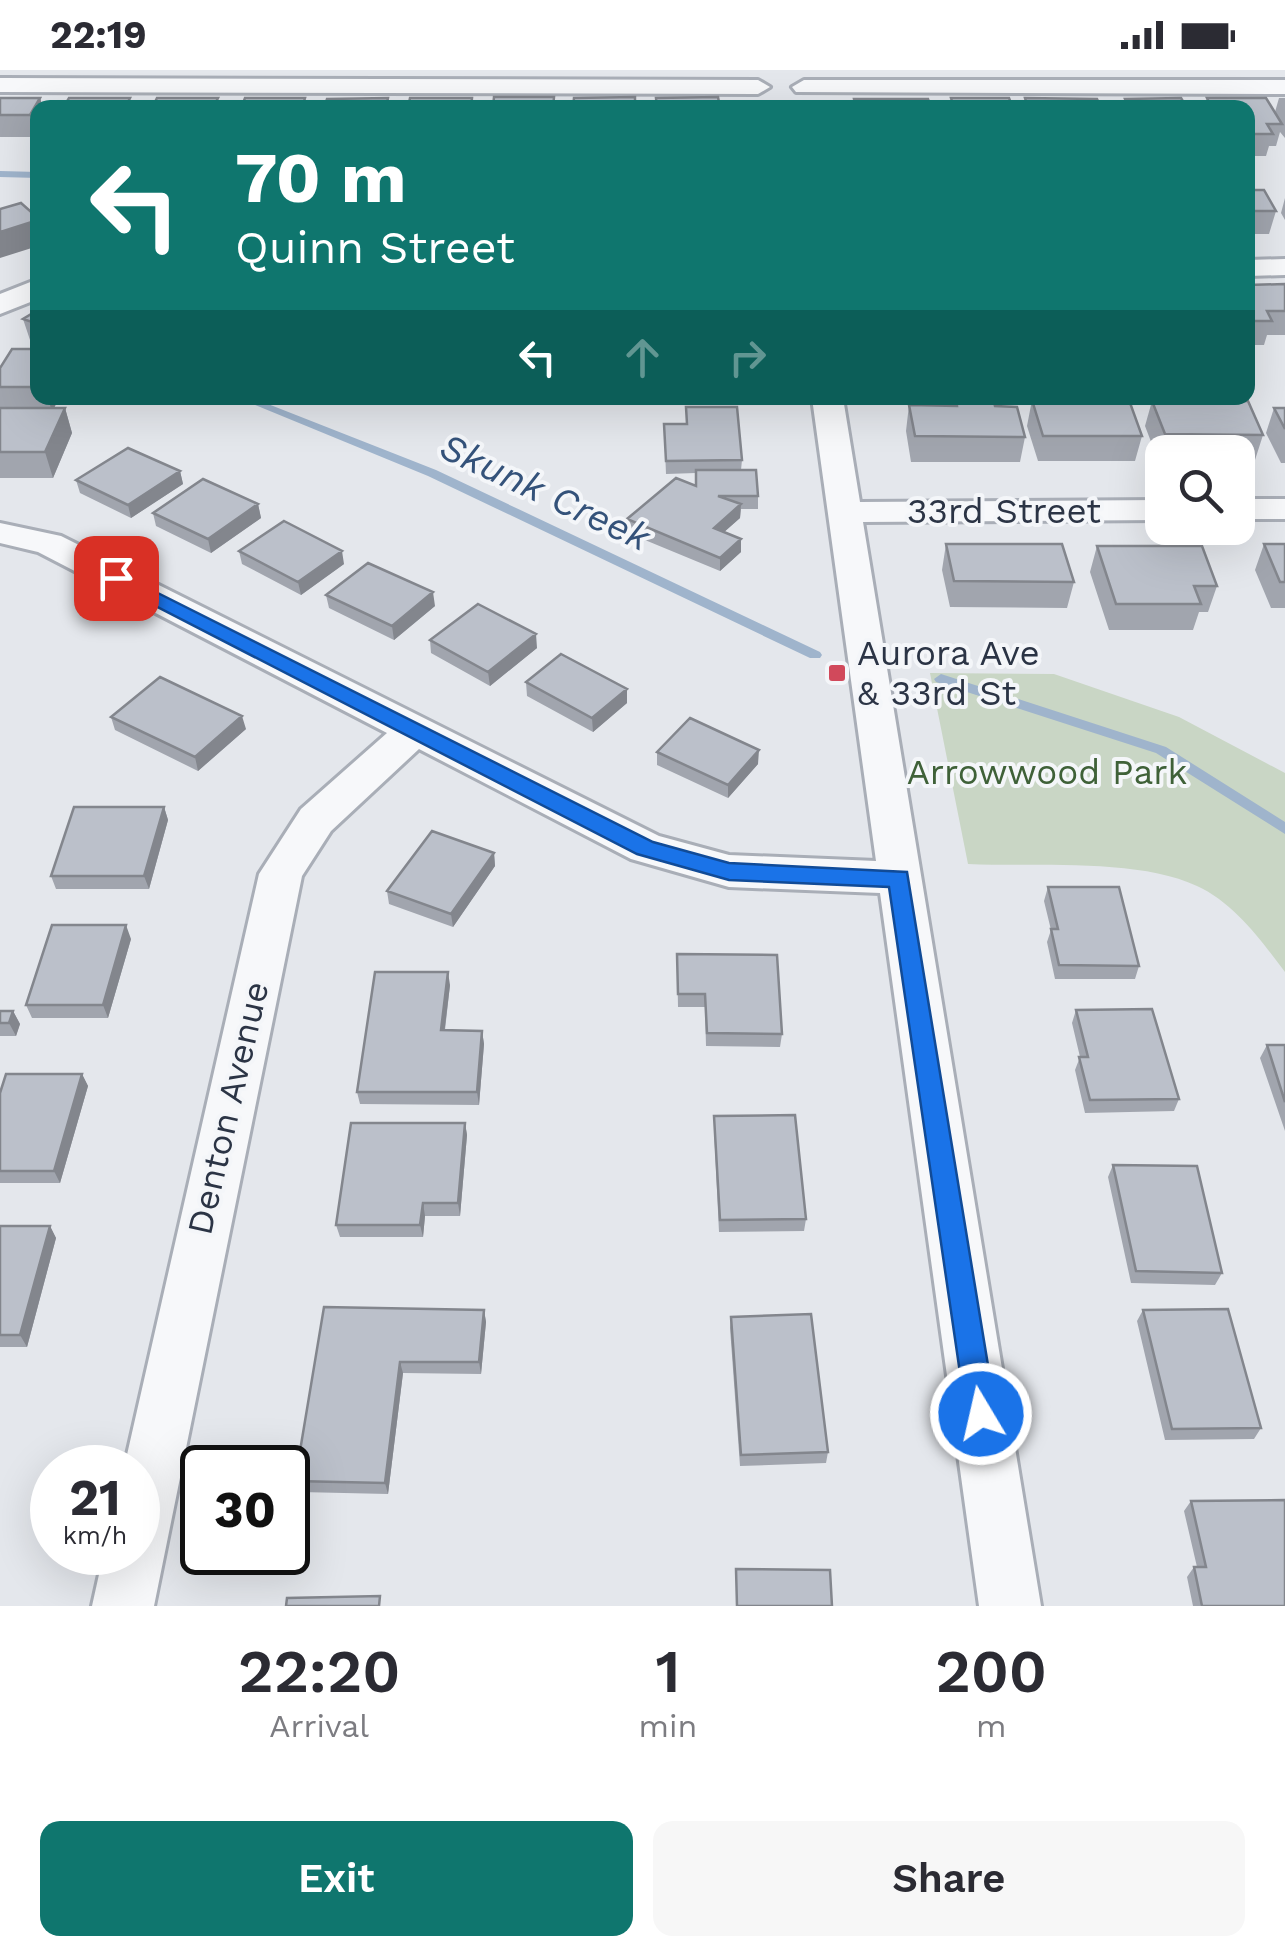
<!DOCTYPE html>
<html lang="en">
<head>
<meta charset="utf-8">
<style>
	:root { --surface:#fff; --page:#f7f7f7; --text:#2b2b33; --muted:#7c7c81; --accent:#0f766e }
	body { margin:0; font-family:"Work Sans",sans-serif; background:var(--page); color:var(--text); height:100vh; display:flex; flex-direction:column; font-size:38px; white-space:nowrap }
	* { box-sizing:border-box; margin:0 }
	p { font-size:32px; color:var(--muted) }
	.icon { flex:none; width:55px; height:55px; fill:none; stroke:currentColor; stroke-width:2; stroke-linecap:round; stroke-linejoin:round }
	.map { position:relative; height:1536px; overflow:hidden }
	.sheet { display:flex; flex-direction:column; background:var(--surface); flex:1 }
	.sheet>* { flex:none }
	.guide { position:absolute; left:30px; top:30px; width:1225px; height:305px; border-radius:20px; box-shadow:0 10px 40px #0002; background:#0f766e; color:#fff; overflow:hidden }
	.controls { position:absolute; left:1145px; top:365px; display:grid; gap:20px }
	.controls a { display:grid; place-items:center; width:110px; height:110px; border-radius:20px; background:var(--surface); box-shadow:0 10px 40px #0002; font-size:50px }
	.speed { position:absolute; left:30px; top:1375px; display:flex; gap:20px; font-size:50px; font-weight:700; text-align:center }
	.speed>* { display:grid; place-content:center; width:130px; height:130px; border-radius:50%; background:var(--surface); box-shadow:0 10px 40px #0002; line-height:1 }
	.speed small { font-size:25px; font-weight:400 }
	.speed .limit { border:5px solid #111; border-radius:15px; background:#fff; color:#111 }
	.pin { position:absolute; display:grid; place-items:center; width:85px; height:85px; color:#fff; margin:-42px; border-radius:20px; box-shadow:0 5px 15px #0006 }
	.me { position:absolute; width:110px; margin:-55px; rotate:351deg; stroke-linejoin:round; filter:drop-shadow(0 0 8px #0008) }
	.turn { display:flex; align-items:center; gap:35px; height:210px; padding:0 40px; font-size:45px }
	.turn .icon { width:130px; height:130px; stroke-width:2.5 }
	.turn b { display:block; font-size:70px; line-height:85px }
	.lanes { display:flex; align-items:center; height:95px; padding:0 40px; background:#0003; justify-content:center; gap:50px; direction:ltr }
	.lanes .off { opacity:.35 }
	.eta { display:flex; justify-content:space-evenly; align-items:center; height:170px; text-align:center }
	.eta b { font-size:60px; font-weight:600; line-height:70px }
	.button { display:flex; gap:20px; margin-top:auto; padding:20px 40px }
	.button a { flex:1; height:115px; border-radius:20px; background:var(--accent); color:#fff; font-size:40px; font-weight:600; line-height:115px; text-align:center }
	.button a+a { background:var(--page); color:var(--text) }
	.status { display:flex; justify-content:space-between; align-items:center; height:70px; padding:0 50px; background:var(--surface); direction:ltr }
	.status svg { height:28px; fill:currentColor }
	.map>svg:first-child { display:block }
</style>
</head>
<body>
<div class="status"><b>22:19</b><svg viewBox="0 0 49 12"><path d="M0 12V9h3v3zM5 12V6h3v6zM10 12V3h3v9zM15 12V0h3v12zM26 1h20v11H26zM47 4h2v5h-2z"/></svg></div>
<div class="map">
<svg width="1285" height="1536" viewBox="0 0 1285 1536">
	<rect width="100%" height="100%" fill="#e4e7ec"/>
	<path fill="#c9d6c5" d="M930,603L1054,604L1179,647L1285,703V902C1261,870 1234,833 1197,816C1138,788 1035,797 968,794Z"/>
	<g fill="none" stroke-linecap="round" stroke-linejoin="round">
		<path fill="#9fb4cc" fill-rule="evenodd" d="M0,101L38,102V108L0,107Z
			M238,328H253L436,400L820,582L822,585L820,588H810L428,406Z
			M941,604L1166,677L1285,752V764L1156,683L936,612L934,609Z"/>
		<defs>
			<path id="street" d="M0,8L758,10L770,17L758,24L0,22Z
				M804,10H1285V24L796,22L792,17Z
				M1285,189V205L1248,206V190Z
				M38,209V229L0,244V224Z
				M812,328H843L860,432L1162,430V450L863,452L1041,1536H979L880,823L729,817L631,789L419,679L331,761L302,806L154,1536H92L104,1482H138V1398H124L259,804L301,739L387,663L38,482L0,473V453L61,466L659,766L729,785L876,791Z
				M1238,429H1285V449H1238Z"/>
		</defs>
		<use href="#street" stroke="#a9aeb7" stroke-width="6"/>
		<use href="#street" fill="#f7f8fa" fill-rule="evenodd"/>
	</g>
	<path fill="#a1a5ae" d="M0,28H40L43,38H38L36,67H0Z
		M1207,28L1275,42L1279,28H1285V68L1280,62L1276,76H1269L1266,86H1248V38H1204Z
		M1248,120L1276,141L1269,164H1248Z
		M1285,128V150L1281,143Z
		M1285,214V265H1267L1264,275H1248V215Z
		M38,240V276L31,273L23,249Z
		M38,279V328H59L54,338H65L72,363L53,408H0V298Z
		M493,328H542V331H493Z
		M954,328H993L995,336L1025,367L1020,392H911L906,361L909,335L953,336Z
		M1032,330L1142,366L1135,391H1038L1027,356Z
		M1152,331L1263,365L1255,390H1238V382H1162V390H1158L1145,356Z
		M1274,338H1285V393H1281L1266,363Z
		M664,354L742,390L741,400L758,426V439H741L740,448L724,462L741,482L720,501L628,463L627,449L696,416V403L666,404Z
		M180,401L183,414L131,448L80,423L76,410Z
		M258,434L261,448L211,483L156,456L153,443Z
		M946,474L1074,512L1067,538L950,537L942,500Z
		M1264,474H1285V538H1271L1255,500Z
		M1097,476L1217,516L1208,542H1199L1193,560H1109L1090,502Z
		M239,481L344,494L301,525L242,494Z
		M326,525L435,536L394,570L329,538Z
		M430,570L537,578L490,616L431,583Z
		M526,612L627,633L593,662L527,626Z
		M111,647L246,659L198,701L115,660Z
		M657,682L758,694L728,728L657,695Z
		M164,737L168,750L149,819H56L51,806Z
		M494,783L495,796L453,857L389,834L387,821Z
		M1048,817L1139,896L1135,909H1055L1047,872L1051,860L1044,831Z
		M131,869L108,948H32L26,935Z
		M677,884L782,964L780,977L706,976L705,937H678Z
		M450,915L445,960L482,961L484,974L479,1035L360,1034L357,1022Z
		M1076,940L1179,1029L1174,1041L1085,1043L1075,1000L1080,987L1072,953Z
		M0,941H13L20,954L16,966H0Z
		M1267,975H1285V1061L1260,988Z
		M82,1004L88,1016L60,1113H0V1023Z
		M714,1046L806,1149L804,1161L719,1162L714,1059Z
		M465,1053L467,1065L460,1146H425L423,1167H340L336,1155Z
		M1113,1095L1222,1203L1215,1215L1131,1213L1108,1107Z
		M0,1156H50L56,1168L27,1277H0Z
		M324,1237L484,1240L486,1252L481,1304L403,1303L388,1424L300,1422L295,1411Z
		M1143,1240L1261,1358L1254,1369L1165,1370L1137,1251Z
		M731,1247L828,1382L826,1393L740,1396L730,1258Z
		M1191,1431L1285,1536H1193L1187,1507L1194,1497H1197L1184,1441Z"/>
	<path fill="#83868d" d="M40,28L43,38H38V64L36,67L30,45Z
		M38,150V176L0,188V162Z
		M48,328H59L52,342Z
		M65,338L72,363L53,408L45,382Z
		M180,401L183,414L131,448L128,435Z
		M258,434L261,448L211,483L208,469Z
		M741,434L740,448L714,471V458Z
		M741,469V482L720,501V488Z
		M342,481L344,494L301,525L298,512Z
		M433,522L435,536L394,570L392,556Z
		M536,564L537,578L490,616L488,602Z
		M627,619V633L593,662L592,648Z
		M242,646L246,659L198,701L195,687Z
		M759,680L758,694L728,728V715Z
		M164,737L168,750L149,819L144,806Z
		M494,783L495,796L453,857L451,844Z
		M126,855L131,869L108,948L103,935Z
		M448,902L450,915L443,973L441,960Z
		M13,941L20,954L16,966L9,953Z
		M482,961L484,974L479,1035L477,1022Z
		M82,1004L88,1016L60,1113L54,1101Z
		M465,1053L467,1065L460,1146L458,1133Z
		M423,1133L425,1146L423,1167L420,1155Z
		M50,1156L56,1168L27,1277L20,1265Z
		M484,1240L486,1252L481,1304L479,1292Z
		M400,1292L403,1303L388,1424L385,1413Z"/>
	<path fill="#bbc0ca" stroke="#83868d" stroke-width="2.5" d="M494,27H554L553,38H493Z
		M635,27V38H573L574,28Z
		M718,27L720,38H657L656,28Z
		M0,28H40L30,45H0Z
		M69,28H130L125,38H63Z
		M157,28H218L213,38H152Z
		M245,28H305L302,38H241Z
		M388,28L386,38H324L327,29Z
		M410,28H472L471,38H408Z
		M951,28H1009L1013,38H954Z
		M1025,28L1097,29L1101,38H1028Z
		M1181,28L1187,38H1129L1125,29Z
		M1207,28H1266L1282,54H1267L1273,64H1248V38H1212Z
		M854,29H928L931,38H856Z
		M1248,120H1264L1276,141H1248Z
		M21,133L38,148V150L0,162V139Z
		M1285,214V241H1267L1272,251H1250L1248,246V215Z
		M38,240V254L23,249Z
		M12,279H38V317H0V298Z
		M956,328H993L995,336L1017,337L1025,367L915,366L909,335L957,336Z
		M1032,330H1129L1142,366H1043Z
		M1152,331H1248L1263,365L1165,364Z
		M686,337H737L742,390L666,391L664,354H687Z
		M0,338H65L45,382H0Z
		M1274,338H1285V359Z
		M128,378L180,401L128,435L76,410Z
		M696,400H756L758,426H718L741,434L714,458L741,469L720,488L627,449L676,408L696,416Z
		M203,409L258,434L208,469L153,443Z
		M284,451L342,481L298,512L239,481Z
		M946,474H1062L1074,512L954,511Z
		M1264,474H1285V512H1280Z
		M1097,476H1202L1217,516H1194L1201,534H1116Z
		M368,493L433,522L392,556L326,525Z
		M478,534L536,564L488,602L430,570Z
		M561,584L627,619L592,648L526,612Z
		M160,607L242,646L195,687L111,647Z
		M690,648L759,680L728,715L657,682Z
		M74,737H164L144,806H51Z
		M432,761L494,783L451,844L387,821Z
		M1048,817H1119L1139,896L1059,895L1051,859H1058Z
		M52,855H126L103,935H26Z
		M677,884L777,885L782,964L707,963L705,924H678Z
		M375,902H448L441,960L482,961L477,1022H357Z
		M1152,939L1179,1029L1090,1030L1079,987H1088L1076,940Z
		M0,941H13L9,953H0Z
		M1267,975H1285V1032Z
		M6,1004H82L54,1101H0V1023Z
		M795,1045L806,1149L720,1150L714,1046Z
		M351,1053H465L458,1133H423L420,1155H336Z
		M1113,1095L1197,1096L1222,1203L1136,1201Z
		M0,1156H50L20,1265H0Z
		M324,1237L484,1240L479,1292H400L385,1413L295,1411Z
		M1228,1239L1261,1358L1172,1359L1143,1240Z
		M811,1244L828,1382L741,1385L731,1247Z
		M1285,1430V1536H1202L1194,1497H1206L1191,1431Z
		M736,1499L830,1500L832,1536H737Z
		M380,1526L379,1536H286L287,1528Z"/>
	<path fill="#1a73e8" stroke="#114b97" stroke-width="2.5" d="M116,502L653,772L729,793L907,802L996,1344L992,1355L981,1359L970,1355L966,1344L889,817L729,810L637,784L109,512V504Z"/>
	<rect fill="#d1495b" stroke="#f4f6f9" stroke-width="4" x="827" y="593" width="20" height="20" rx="5"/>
	<g text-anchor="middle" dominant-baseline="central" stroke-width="8" stroke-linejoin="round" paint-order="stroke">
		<g font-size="35" fill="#2b3445" stroke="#f4f6f9">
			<text x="1004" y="441">33rd Street</text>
			<text transform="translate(228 1038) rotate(-77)">Denton Avenue</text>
		</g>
		<g font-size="35" fill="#2b3445" stroke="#f4f6f9" text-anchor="start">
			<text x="857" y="583">Aurora Ave<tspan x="857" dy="40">&amp; 33rd St</tspan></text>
		</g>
		<g font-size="35" fill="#3f6138" stroke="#f4f6f9">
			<text x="1047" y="702">Arrowwood Park</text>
		</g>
		<g font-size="38" font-style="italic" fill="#34527a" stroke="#f4f6f9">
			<text transform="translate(545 422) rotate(25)">Skunk Creek</text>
		</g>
	</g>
</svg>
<div class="controls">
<a><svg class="icon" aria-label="search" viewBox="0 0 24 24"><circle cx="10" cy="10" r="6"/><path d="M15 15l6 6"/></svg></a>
</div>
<div class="speed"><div>21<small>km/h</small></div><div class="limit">30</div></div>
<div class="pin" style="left:116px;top:508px;background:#d93025"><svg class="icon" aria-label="arrive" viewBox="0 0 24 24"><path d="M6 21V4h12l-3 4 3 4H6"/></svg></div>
<svg class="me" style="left:981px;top:1344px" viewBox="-20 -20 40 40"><circle r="17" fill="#1a73e8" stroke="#fff" stroke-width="3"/><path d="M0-11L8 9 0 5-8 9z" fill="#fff"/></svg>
<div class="guide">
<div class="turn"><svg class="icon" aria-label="left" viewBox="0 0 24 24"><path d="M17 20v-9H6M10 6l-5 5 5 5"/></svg><div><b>70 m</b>Quinn Street</div></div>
<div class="lanes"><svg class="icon" aria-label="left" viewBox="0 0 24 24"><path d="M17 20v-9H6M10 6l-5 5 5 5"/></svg><svg class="icon off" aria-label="ahead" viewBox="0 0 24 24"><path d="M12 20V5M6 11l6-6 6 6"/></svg><svg class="icon off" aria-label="right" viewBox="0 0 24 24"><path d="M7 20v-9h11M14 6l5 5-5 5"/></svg></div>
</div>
</div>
<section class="sheet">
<div class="eta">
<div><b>22:20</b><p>Arrival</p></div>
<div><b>1</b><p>min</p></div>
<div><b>200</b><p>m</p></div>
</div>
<div class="button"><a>Exit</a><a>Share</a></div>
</section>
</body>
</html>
